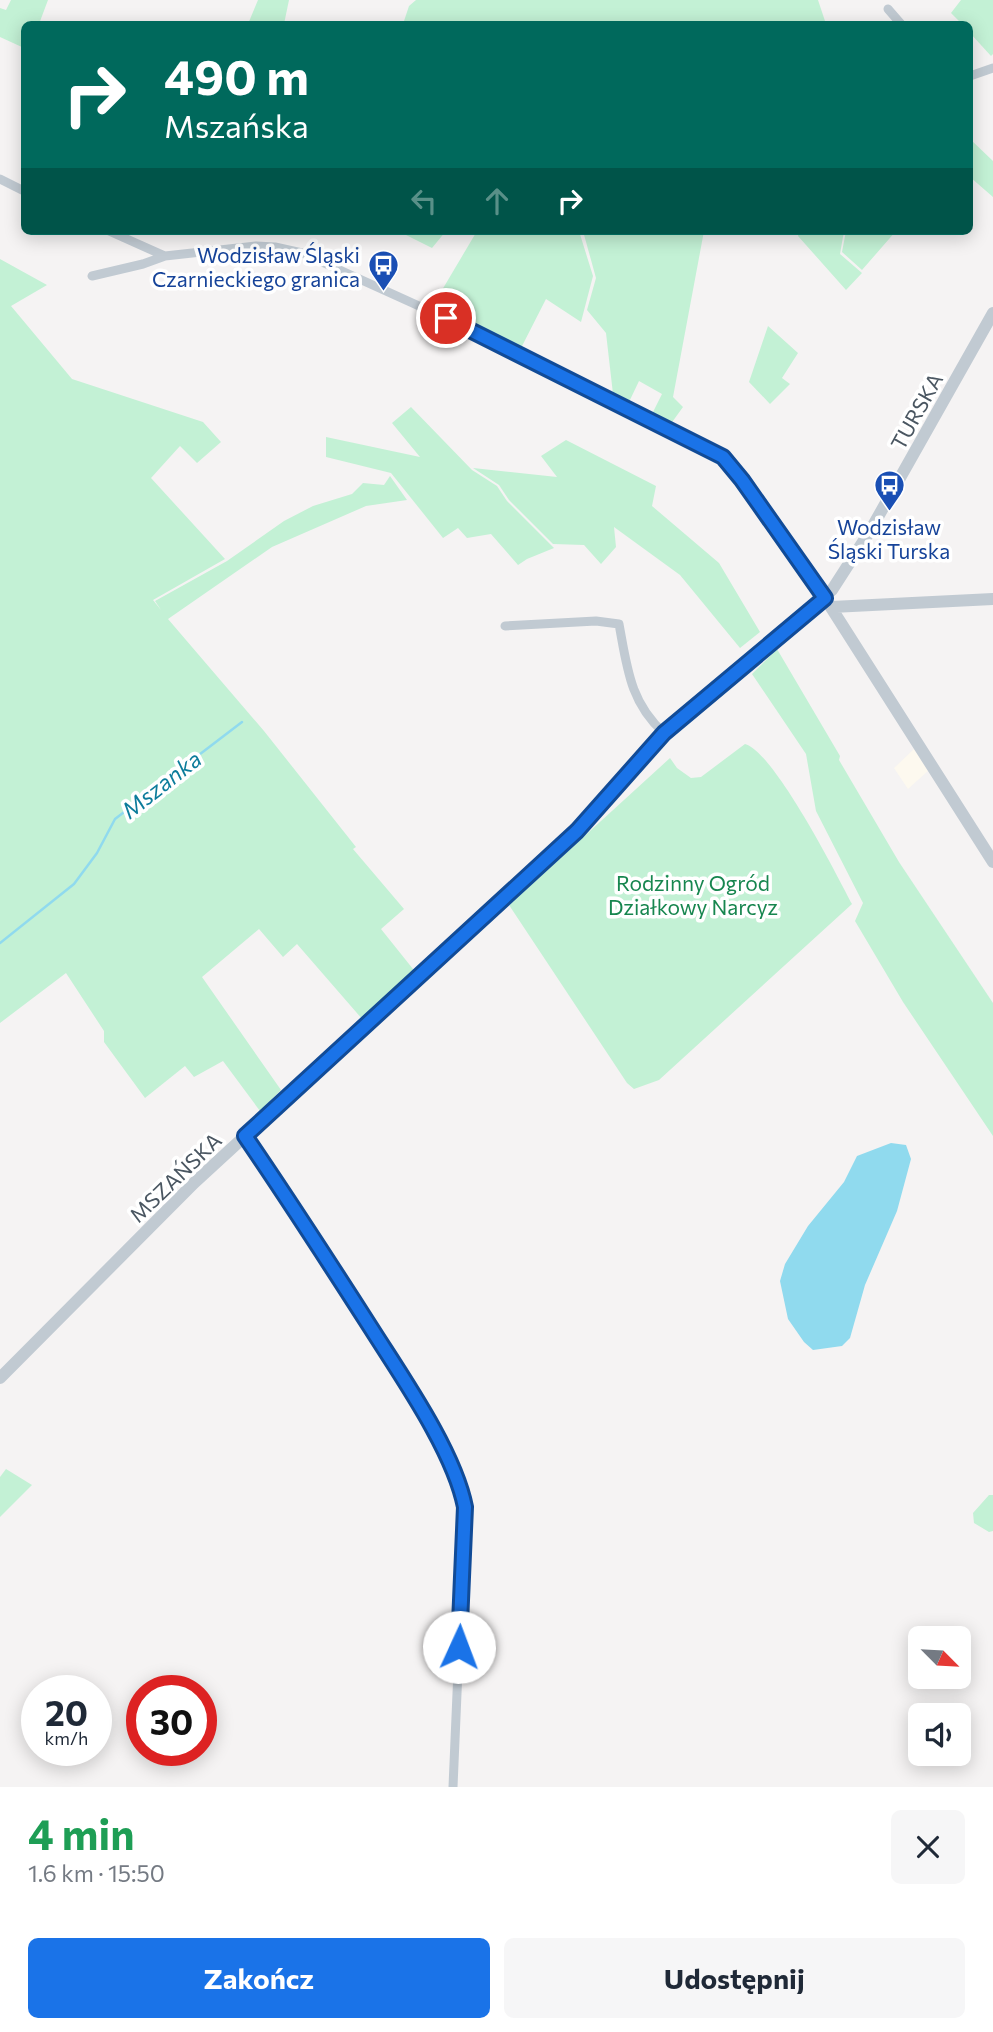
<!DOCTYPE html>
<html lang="pl">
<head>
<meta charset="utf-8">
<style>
	:root { --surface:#fff; --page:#f6f6f7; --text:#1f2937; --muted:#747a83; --accent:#1a73e8 }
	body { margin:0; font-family:Commissioner,sans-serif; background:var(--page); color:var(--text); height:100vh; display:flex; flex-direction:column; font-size:26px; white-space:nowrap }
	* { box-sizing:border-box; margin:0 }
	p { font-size:23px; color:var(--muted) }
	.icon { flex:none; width:38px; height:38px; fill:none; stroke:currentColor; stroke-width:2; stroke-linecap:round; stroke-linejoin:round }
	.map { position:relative; height:1787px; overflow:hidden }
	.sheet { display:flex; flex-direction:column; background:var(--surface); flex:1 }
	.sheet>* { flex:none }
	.banner { position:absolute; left:21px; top:21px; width:952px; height:214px; border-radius:10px; box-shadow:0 4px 18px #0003; background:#00695c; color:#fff; overflow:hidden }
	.needle { width:46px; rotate:114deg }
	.tools { position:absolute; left:908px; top:1626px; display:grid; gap:14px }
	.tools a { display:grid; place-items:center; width:63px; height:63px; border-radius:10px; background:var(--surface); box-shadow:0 4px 18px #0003; font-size:35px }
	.speed { position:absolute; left:21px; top:1675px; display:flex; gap:14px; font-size:35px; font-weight:700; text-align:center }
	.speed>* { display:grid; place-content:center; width:91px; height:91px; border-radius:50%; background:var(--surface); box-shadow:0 4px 18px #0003; line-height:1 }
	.speed small { font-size:18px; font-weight:400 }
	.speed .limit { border:10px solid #d22; background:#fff; color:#111 }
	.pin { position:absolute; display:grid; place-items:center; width:60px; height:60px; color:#fff; margin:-30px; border:4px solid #fff; border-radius:50%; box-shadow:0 2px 7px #0007 }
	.me { position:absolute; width:77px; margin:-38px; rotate:2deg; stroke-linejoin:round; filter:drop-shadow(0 0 5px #0008) }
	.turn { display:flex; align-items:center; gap:24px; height:147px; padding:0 28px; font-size:32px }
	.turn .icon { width:91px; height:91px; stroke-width:2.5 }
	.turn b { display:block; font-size:49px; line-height:60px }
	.lanes { display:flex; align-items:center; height:66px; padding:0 28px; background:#0003; justify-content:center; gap:35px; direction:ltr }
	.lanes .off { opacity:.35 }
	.round { display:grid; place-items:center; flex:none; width:74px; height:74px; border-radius:10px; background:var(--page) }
	.head { display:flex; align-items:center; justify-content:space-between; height:119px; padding:0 28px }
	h1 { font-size:42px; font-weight:700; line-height:52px; color:#1e9e55 }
	.primary-button { display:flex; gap:14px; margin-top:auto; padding:14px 28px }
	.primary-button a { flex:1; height:80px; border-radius:10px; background:var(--accent); color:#fff; font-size:28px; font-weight:700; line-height:80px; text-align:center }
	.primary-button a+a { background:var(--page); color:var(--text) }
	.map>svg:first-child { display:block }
</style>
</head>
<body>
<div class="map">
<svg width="993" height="1787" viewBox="0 0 993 1787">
	<rect width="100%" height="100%" fill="#f5f3f3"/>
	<path fill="#fdf9ef" d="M914,749L928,771L908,789L894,768Z"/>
	<path fill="#c3f1d5" d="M11,0H48L39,24H24V48L0,37V8L6,10Z
		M258,0H289L284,24H248Z
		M416,0H818L826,24H403L409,6Z
		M961,0H993V54L991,56L970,33V24H962L951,13Z
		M970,139L993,161V197L970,177Z
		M404,231H446L432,248L406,235Z
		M477,231H579L593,276L581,322L546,299L520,350L432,307Z
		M583,231H704L673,397L683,407L670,425L651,416L662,394L639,381L629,402L613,394L606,333L587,310L596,278Z
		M799,231H844L840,254L862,273L846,290L798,236Z
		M846,231H896L862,270L842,252Z
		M0,259L47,285L11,306L72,379L203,422L221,442L197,463L180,446L151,478L225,559L153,600L161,610L155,601L227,561L284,521L313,506L352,494L363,483L384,485L390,476L407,500L366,506L272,547L168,619L264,731L356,847L353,849L404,909L381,929L417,974L363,1020L297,944L283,957L259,929L202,977L281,1090L260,1111L223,1061L194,1077L185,1066L145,1098L104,1042V1031L66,973L0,1023Z
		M768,326L798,353L782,378L790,384L770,404L749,382Z
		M411,407L472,470L497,486L507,501L554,548L527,559L518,565L491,534L467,538L458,528L443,538L391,473L326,457V437L420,457L392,423Z
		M566,440L656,486L652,506L719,563L760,632L740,648L680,575L614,527L616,547L601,564L584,545L553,544L509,500L499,485L473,468L557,477L541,456Z
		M777,649L840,756L839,760L899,862L993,1003V1136L903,1002L855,921L863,903L816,811L806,754L752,674Z
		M745,744C774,752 836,873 852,904L659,1080L634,1089L627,1083L509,905L670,758L677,768L691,778L701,777Z
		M6,1469L32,1485L0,1517V1477Z
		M989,1495H993V1531L989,1532L974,1523L973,1513Z"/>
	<path fill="#90daee" d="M891,1143L906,1145L911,1159L897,1211L865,1285L850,1338L842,1346L813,1350L804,1342L788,1319L780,1281L785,1264L808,1226L844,1182L857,1156Z"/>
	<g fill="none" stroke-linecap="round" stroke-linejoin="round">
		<path stroke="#90daee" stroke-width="2.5" d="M0,943L74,884L97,853L115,819L242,722"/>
		<path stroke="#c1cad2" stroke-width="9" d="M888,9L901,24
			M970,76L993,68
			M0,179L24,191
			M109,231L165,256L256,246L275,247L302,253L430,311L568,378L663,428L714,451L731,465L825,598
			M92,276L143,264L165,256
			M505,626L596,621L619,624C627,667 630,703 664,733
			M245,1135C288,1199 330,1264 371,1328C402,1377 454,1451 465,1507L453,1787"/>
		<path stroke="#c1cad2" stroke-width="12" d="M825,598L993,862
			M832,607L993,599
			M0,1378L194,1183L577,831L664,733L832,590L870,531L993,313"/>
	</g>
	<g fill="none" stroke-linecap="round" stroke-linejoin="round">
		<defs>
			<path id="route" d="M446,318L723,457L742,480L825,598L664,733L577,831L245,1136C288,1199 330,1264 371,1328C402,1377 454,1451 465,1507L459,1647"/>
		</defs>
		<use href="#route" stroke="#114b97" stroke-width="18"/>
		<use href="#route" stroke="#1a73e8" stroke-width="12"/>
	</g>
	<defs>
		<symbol id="bus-pin" viewBox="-11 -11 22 30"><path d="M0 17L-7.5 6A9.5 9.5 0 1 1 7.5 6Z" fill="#1a4fb4" stroke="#fff"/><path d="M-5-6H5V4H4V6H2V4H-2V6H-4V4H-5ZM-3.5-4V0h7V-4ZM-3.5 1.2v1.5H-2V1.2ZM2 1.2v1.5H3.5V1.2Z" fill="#fff"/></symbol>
	</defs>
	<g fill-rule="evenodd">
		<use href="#bus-pin" x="366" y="248" width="35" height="47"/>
		<use href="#bus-pin" x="872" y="468" width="35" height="47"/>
	</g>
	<g text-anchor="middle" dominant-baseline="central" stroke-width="7" stroke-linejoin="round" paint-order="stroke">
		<g font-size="21" fill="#164399" stroke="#fff" text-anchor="end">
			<text x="360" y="254">Wodzisław Śląski<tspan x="360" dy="24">Czarnieckiego granica</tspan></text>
			<text x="889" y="526" text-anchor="middle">Wodzisław<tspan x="889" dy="24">Śląski Turska</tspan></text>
		</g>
		<g font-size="21" fill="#4a5661" stroke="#fff">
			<text transform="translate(916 411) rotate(-61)">TURSKA</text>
			<text transform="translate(175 1177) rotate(-44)">MSZAŃSKA</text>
		</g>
		<g font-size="21" fill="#17864f" stroke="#fff">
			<text x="693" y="882">Rodzinny Ogród<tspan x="693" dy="24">Działkowy Narcyz</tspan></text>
		</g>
		<g font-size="23" font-style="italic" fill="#0c7c9b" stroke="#fff">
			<text transform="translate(161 784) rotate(-38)">Mszanka</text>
		</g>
	</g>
</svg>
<div class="tools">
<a><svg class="needle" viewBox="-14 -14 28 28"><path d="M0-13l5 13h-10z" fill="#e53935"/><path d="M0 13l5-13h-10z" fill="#747a83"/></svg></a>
<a><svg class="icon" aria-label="sound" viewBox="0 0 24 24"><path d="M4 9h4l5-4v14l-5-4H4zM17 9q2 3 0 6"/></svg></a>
</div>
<div class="speed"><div>20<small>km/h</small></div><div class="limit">30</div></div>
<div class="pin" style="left:446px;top:318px;background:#d93025"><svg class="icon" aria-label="arrive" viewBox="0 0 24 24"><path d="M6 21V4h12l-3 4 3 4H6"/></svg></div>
<svg class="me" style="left:459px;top:1647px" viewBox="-20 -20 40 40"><circle r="19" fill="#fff"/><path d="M0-13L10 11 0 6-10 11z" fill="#1a73e8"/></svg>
<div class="banner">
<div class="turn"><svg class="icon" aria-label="right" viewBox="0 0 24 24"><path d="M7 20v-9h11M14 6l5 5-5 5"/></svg><div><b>490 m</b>Mszańska</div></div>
<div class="lanes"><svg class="icon off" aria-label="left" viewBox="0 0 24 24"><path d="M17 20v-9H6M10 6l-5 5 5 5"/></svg><svg class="icon off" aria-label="ahead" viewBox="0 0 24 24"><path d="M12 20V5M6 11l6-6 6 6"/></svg><svg class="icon" aria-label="right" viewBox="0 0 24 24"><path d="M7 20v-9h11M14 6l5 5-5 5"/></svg></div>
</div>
</div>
<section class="sheet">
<div class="head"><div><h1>4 min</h1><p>1.6 km · 15:50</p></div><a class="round"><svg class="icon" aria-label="close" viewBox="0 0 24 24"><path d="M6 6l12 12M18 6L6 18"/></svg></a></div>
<div class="primary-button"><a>Zakończ</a><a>Udostępnij</a></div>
</section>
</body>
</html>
